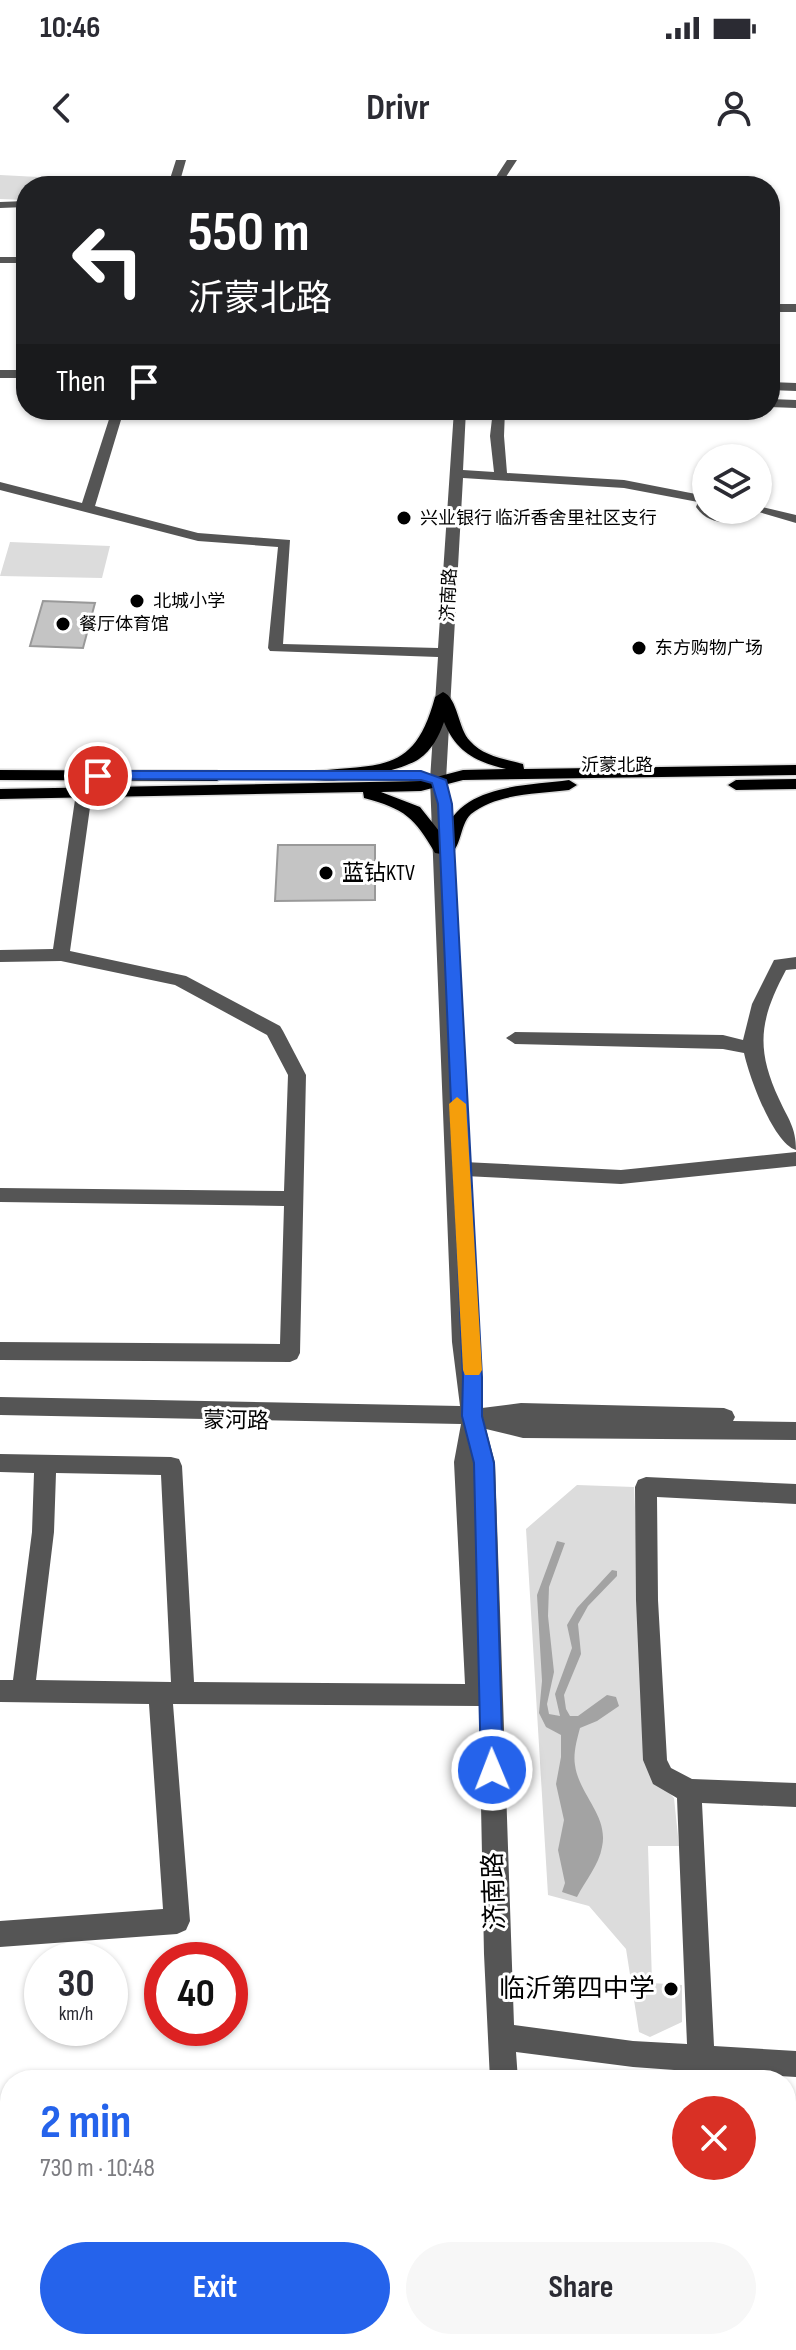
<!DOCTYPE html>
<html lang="en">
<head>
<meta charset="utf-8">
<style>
	:root { --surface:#fff; --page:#f7f7f7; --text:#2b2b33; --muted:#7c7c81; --accent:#2563eb }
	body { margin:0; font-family:"Sofia Sans Condensed","Noto Sans SC",sans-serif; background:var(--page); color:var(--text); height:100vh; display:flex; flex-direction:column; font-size:30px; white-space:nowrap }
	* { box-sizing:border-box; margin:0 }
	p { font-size:26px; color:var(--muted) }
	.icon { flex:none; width:44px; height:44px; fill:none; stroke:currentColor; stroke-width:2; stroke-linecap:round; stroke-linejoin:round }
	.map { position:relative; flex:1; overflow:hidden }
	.panel { position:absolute; left:0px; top:1910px; width:796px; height:280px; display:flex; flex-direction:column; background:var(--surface); border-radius:32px 32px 0 0; box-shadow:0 2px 6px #0004 }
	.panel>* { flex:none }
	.guide { position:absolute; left:16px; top:16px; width:764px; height:244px; border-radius:32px; box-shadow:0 2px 6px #0004; background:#202124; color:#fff; overflow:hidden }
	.tools { position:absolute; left:692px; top:284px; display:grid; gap:16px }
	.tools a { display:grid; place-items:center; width:80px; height:80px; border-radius:50%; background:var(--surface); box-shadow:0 2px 6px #0004; font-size:40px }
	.speed { position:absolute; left:24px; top:1782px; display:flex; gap:16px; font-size:40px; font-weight:700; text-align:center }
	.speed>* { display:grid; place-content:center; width:104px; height:104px; border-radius:50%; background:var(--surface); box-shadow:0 2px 6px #0004; line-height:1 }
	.speed small { font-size:20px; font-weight:400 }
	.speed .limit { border:12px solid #d22; background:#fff; color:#111 }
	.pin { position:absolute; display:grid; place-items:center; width:68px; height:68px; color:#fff; margin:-34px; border:4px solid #fff; border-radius:50%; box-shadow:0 2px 8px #0007 }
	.me { position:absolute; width:88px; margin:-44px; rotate:359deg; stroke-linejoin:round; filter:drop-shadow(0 0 6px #0008) }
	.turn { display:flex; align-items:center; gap:28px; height:168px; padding:0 40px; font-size:36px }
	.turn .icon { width:104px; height:104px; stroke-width:2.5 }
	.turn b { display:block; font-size:56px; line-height:68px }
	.then { display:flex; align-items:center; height:76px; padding:0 40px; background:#0003; gap:16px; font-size:30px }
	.round { display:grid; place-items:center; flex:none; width:84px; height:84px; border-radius:42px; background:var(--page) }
	.headline { display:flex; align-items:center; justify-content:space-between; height:136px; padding:0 40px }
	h1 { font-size:48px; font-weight:700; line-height:60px; color:var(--accent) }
	.button { display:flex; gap:16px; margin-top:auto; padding:16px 40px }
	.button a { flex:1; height:92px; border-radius:48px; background:var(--accent); color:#fff; font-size:32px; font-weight:700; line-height:92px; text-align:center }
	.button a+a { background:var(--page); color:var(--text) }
	.status { display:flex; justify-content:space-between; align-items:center; height:56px; padding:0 40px; background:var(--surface); direction:ltr }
	.status svg { height:22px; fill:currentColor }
	header { display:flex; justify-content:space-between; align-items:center; height:104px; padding:0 40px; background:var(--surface); font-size:36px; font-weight:700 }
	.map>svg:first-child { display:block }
</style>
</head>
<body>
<div class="status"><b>10:46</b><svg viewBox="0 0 49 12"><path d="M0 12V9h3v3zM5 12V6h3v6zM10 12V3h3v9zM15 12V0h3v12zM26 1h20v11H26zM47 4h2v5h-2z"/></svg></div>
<header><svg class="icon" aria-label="back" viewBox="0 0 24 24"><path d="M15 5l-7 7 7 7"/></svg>Drivr<svg class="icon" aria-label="person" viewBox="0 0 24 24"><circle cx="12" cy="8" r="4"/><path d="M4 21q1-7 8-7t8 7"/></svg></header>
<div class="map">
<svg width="796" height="2190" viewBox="0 0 796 2190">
	<rect width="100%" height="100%" fill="#fff"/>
	<path fill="#dcdcdc" d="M0,15L58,18L57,26H26V40L0,39Z
		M10,382L110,386L102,418L0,416Z
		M577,1325L634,1327L647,1609L674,1638L679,1686H648L652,1823L682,1825V1862L650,1877L639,1872L626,1789L589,1746L548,1735L526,1369Z
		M587,2180H698L699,2190H574Z"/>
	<path fill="#a3a3a3" d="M557,1381L565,1383L549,1427L548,1456L554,1512L547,1544L549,1554L560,1556L555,1534L572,1488L567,1465L577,1448L612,1410L617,1411V1416L588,1446L578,1464L581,1494L564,1535L566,1549L570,1556H578L607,1535L616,1537L619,1546L597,1561L580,1568C577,1579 573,1594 575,1605C579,1635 609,1656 602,1687C599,1705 585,1721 577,1737L562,1732L565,1723L558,1690L564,1660L556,1624L561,1597V1575L546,1567L539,1553L542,1521L537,1435Z"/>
	<path fill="#c4c4c4" stroke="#999" stroke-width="2" d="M43,441L95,443L83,488L30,486Z
		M278,685H375V740L275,741Z"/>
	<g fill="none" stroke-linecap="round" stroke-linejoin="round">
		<defs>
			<path id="major" d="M443,532C458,538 458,569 470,581C483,596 504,599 523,604L524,609L796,605V615L463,620L421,631L381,632L420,647L443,676C459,624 525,626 569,620L577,625L569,630C538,634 497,633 471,654C459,665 462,691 447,695L435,693C414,657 405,649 364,638L363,632L0,639V629L421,621L463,610L506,609C476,602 456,592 444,562C439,576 432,590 419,599C402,611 323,629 308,616L316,611C384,604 415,612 435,537Z
				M0,610L217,611L225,616L217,621L0,620Z
				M796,619V629L736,630L728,625L736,620Z"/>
		</defs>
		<use href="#major" stroke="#dbdbdb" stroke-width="3"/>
		<path fill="#555" fill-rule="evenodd" d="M176,0H186L180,21L243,18L325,23L330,26H154L169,22Z
			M507,0H517L500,26H490Z
			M26,41V47L0,48V42Z
			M0,97H26V103H0Z
			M770,144H796V152H770Z
			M0,210H26V218H0Z
			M770,222L796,223V231L770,230Z
			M770,239L796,240V248L770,247Z
			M112,250H124L95,346L198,373L290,380L283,484L438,488L454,250H466L463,310L494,312L490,276L493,250H505L504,276L507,313L624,320L706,336V350L734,354L738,350H758V346L796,355V363L752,350L744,360C725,364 708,364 696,347L698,342L624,328L463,318L446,620L464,1002L621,1010L796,992V1006L621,1024L465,1016L472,1182L482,1248L521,1243L724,1248L732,1251L735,1257L733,1261L796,1262V1280L523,1278L486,1269L495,1303L514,1865L633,1881L687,1884L677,1638L653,1624L643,1600L636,1440L635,1327L638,1320L646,1317L796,1324V1344L657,1337L658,1440L667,1600L671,1608L692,1619L796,1623V1647L702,1643L714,1886L796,1891V1917L715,1912L716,1920H688V1911L633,1907L516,1892L518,1920H490L484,1794L479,1546L173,1544L190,1761L186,1770L177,1774L0,1787V1761L163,1749L149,1544L0,1542V1520H13L32,1372L34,1313L0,1312V1294L171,1297L179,1299L182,1306L194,1522L465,1524L454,1302L461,1264L0,1255V1237L460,1246L452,1182L430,620L438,497L270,491L268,488L278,387L198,381L0,330V322L82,343ZM56,1313L161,1315L171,1522L36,1520L54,1372Z
			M84,628L92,633L70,791L186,816L280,866L283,871L306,915L300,1193L297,1199L290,1202L0,1200V1182L280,1184L284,1046L0,1042V1028L284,1031L288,915L267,875L175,825L61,801L0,802V790L53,789L76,633Z
			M796,797V809L786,810C760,859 755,887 779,939C788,959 796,967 796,990C773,983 749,916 744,893L723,889L515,884L506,878L515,872L723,875L743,880L752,844L774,800Z
			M786,2005H796V2033H786Z
			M501,2180H531L532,2190H502Z
			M701,2180H731V2190H701Z"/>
		<use href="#major" fill="#000" fill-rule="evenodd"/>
	</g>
	<path fill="#2563eb" stroke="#184099" stroke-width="2" d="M98,611H421L446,620L452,644L482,1217V1256L494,1303L503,1610L500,1618L492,1621L484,1618L481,1610L474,1303L462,1256L463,1217L438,644L432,623L421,620L93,619L91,616Z"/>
	<path fill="#f59e0b" d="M457,937L466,944L482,1210L479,1215H465L463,1210L449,944Z"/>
	<g fill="#000" stroke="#fff" stroke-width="3">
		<circle cx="404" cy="358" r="8"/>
		<circle cx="137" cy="441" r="8"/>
		<circle cx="63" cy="464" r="8"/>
		<circle cx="639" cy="488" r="8"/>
		<circle cx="326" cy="713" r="8"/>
		<circle cx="671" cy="1829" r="8"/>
	</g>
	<g text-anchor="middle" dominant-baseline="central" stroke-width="6" stroke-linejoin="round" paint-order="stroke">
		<g font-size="18" fill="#000" stroke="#fff" text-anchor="start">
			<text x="420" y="358">兴业银行 临沂香舍里社区支行</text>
			<text x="153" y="441">北城小学</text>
			<text x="79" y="464">餐厅体育馆</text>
			<text x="655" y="488">东方购物广场</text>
		</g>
		<g font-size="18" fill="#000" stroke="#fff">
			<text transform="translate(449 435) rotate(-87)">济南路</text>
			<text x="617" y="605">沂蒙北路</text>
		</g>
		<g font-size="22" fill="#000" stroke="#fff" text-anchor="start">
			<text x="342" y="713">蓝钻KTV</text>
		</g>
		<g font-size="22" fill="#000" stroke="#fff">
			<text transform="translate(236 1261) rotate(1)">蒙河路</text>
		</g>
		<g font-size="26" fill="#000" stroke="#fff">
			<text transform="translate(495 1731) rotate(-92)">济南路</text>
		</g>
		<g font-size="26" fill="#000" stroke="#fff" text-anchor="end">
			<text x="655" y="1829">临沂第四中学</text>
		</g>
	</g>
</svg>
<div class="tools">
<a><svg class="icon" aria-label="layers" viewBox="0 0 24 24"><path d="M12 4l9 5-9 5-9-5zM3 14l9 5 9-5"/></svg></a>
</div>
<div class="speed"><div>30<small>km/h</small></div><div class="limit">40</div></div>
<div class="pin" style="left:98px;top:616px;background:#d93025"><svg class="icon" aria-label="arrive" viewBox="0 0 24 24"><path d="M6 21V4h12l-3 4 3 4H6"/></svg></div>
<svg class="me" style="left:492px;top:1610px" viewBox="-20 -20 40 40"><circle r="17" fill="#2563eb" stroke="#fff" stroke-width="3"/><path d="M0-11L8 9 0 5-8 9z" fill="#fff"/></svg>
<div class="guide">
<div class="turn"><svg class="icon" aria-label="left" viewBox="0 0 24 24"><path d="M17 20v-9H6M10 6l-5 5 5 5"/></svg><div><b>550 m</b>沂蒙北路</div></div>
<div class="then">Then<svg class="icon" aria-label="arrive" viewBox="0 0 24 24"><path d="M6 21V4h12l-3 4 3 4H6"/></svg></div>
</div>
<section class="panel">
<div class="headline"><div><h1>2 min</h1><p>730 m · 10:48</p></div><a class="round" style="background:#d93025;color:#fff"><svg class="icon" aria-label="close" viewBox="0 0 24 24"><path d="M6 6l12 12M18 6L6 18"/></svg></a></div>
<div class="button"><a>Exit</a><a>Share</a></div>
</section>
</div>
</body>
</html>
